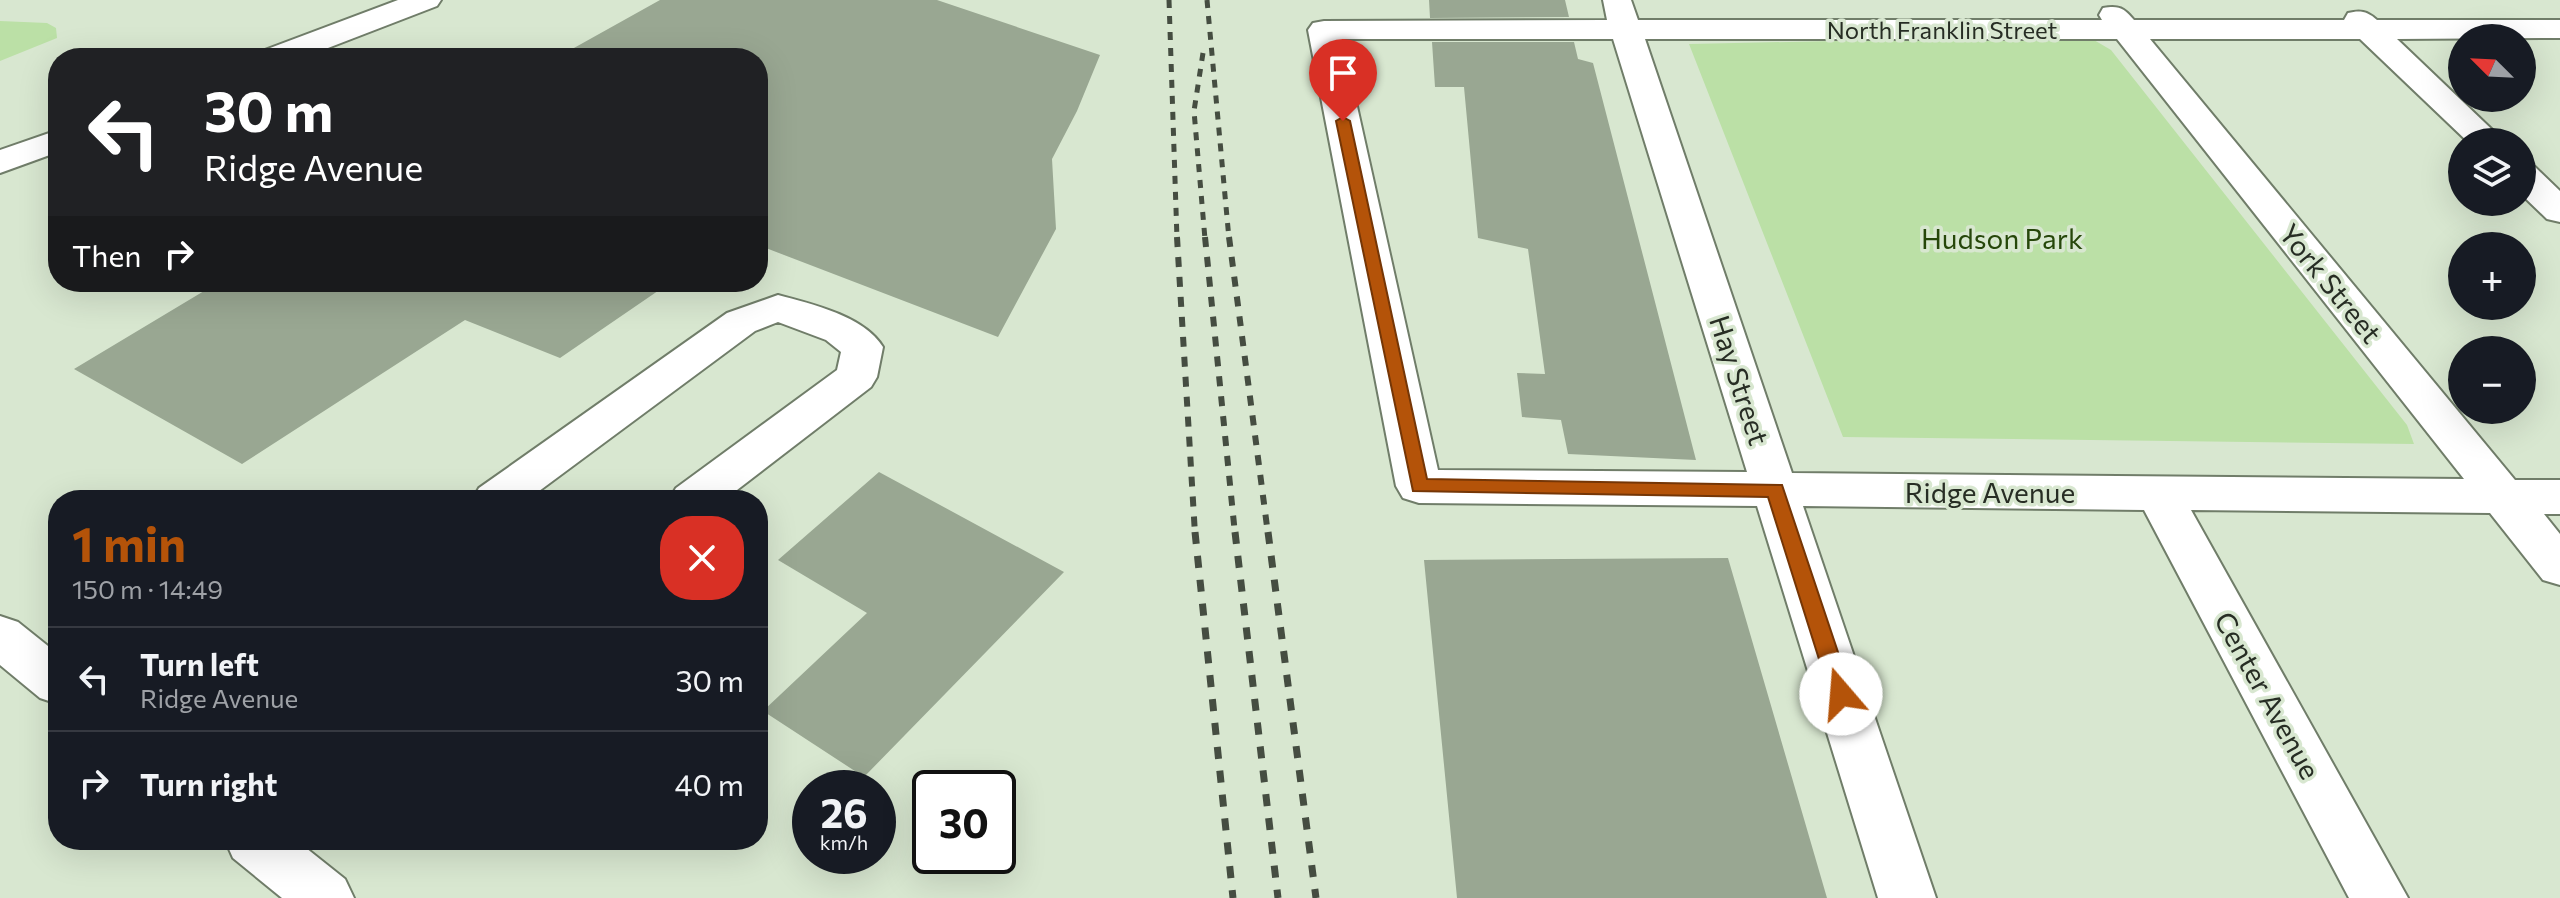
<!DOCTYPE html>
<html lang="en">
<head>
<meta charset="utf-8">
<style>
	:root { --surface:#171b24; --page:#20242c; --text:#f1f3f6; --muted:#9ea1a6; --line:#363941; --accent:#b45309 }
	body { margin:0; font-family:Commissioner,sans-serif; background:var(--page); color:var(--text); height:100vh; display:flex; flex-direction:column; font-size:30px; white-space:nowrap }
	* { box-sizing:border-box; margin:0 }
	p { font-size:26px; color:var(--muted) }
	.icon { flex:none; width:44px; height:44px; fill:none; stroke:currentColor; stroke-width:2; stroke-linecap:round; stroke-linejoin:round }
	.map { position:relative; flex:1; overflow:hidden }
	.side { position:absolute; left:48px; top:490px; width:720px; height:360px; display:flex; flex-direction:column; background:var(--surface); border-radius:32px; box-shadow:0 8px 32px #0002 }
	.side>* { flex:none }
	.hud { position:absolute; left:48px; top:48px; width:720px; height:244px; border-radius:32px; box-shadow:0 8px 32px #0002; background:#202124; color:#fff; overflow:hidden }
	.needle { width:52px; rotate:294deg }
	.buttons { position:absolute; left:2448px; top:24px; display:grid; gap:16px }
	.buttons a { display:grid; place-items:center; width:88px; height:88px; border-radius:50%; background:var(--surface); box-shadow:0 8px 32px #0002; font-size:40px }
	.speed { position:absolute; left:792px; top:770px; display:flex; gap:16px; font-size:40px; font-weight:700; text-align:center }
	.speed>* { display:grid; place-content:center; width:104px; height:104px; border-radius:50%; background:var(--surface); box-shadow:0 8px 32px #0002; line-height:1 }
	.speed small { font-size:20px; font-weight:400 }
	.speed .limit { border:4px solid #111; border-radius:12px; background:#fff; color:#111 }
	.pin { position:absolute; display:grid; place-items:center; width:68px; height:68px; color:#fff; margin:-82px -34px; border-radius:50% 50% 50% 0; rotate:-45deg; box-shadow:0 0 8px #0007 }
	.pin .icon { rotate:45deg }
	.me { position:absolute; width:88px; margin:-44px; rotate:342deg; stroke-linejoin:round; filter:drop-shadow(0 0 6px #0008) }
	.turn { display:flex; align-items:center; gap:28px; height:168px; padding:0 24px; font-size:36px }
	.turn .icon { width:104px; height:104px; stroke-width:2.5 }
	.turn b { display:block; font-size:56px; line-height:68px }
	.then { display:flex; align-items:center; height:76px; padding:0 24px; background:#0003; gap:16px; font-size:30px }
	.round { display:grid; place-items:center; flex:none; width:84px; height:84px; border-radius:32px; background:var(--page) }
	.overview { display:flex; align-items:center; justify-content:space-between; height:136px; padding:0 24px }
	h1 { font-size:48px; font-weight:700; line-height:60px; color:var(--accent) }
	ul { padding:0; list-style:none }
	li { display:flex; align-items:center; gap:24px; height:104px; padding:0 24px; border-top:2px solid var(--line) }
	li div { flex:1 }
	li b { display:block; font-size:30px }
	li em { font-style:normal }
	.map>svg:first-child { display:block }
</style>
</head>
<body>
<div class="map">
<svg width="2560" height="898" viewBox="0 0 2560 898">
	<rect width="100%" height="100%" fill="#d8e7d0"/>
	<path fill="#bbe0a6" d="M0,21L47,23L56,28L57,38L0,61Z
		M2076,36L2094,40L2111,50L2407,425L2414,444L1843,437L1689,44Z"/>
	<path fill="#99a792" d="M660,0H937L1100,55L1077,111L1052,159L1056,229L998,337L758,245V58H556Z
		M1429,0H1565L1569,17L1430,18Z
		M1432,42H1574L1578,59L1593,63L1696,460L1568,454L1561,420L1522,417L1517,373L1545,374L1528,249L1478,238L1464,87H1435Z
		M219,282H671L560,358L465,320L242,464L74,369Z
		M879,472L1064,572L864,777L763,711L867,613L778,560Z
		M1728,558L1827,898H1457L1424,560Z"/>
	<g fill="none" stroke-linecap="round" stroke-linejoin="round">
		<defs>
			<path id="minor" d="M398,0H441L437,6L302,58H257L262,51Z
				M1603,0H1631L1638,20H2102L2099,15L2103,8C2119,5 2124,8 2134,20H2344L2348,13C2360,10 2367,11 2377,20H2560V38L2397,39L2505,142H2468L2360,39H2150L2515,480H2560V514H2544L2560,534V585L2543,580L2490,513L2191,510L2408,898H2349L2144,510L1803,506L1936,898H1878L1757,506L1419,503L1403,498L1396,486L1308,30L1313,23L1324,21L1607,20ZM1342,39H1613L1747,472L1438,470ZM1645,39H2117L2464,479L1792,473Z
				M58,130V152L0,173V150Z
				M2522,164L2535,167L2560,191V222L2547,219L2522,195Z
				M778,295C812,304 864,316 883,347L877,377L871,387L724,500H669L676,488L837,370L841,352L826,340L778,322L755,331L527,500H472L479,488L727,313Z
				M0,616L18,622L58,654V704L40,698L0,665Z
				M225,840H296L345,879L354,898H282L233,858Z"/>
		</defs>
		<use href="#minor" stroke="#707d69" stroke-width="4"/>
		<use href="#minor" fill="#fff" fill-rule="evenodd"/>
		<path stroke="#454d41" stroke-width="5" stroke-dasharray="8 8" stroke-linecap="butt" d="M1169,0L1177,239
			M1207,0L1229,239
			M1203,53L1194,111L1205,239"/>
		<path stroke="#454d41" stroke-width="6" stroke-dasharray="10 10" stroke-linecap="butt" d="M1177,237L1195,534
			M1205,237L1235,534
			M1229,237L1268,534"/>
		<path stroke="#454d41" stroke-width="7" stroke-dasharray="12 12" stroke-linecap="butt" d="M1195,532L1233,898
			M1235,532L1278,898
			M1268,532L1316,898"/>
	</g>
	<path fill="#b45309" stroke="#753606" stroke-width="2" d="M1343,117L1350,121L1427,479L1782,485L1852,694L1849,700L1841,703L1833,700L1830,694L1768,497L1413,491L1336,121Z"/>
	<g text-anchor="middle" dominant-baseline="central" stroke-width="7" stroke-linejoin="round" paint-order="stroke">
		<g font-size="24" fill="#272d24" stroke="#d8e7d0">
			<text x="1942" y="29">North Franklin Street</text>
		</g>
		<g font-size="28" fill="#26470a" stroke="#d8e7d0">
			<text x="2002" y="238">Hudson Park</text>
		</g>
		<g font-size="28" fill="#272d24" stroke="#d8e7d0">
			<text transform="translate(2331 283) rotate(51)">York Street</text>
			<text transform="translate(1740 380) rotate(72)">Hay Street</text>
			<text x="1990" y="492">Ridge Avenue</text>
			<text transform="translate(2268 695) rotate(61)">Center Avenue</text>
		</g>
	</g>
</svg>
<div class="buttons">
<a><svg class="needle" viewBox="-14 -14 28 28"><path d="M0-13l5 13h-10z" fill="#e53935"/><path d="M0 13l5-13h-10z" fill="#9ea1a6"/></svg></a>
<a><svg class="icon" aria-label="layers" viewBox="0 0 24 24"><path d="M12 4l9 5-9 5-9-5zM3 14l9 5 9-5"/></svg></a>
<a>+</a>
<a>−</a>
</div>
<div class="speed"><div>26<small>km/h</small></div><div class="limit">30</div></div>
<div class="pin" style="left:1343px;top:121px;background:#d93025"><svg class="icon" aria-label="arrive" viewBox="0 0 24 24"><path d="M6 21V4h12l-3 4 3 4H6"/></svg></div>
<svg class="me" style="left:1841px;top:694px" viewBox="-20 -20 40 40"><circle r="19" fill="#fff"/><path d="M0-13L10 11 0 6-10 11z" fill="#b45309"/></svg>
<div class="hud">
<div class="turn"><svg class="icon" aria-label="left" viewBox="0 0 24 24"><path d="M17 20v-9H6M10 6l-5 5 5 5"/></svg><div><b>30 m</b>Ridge Avenue</div></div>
<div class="then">Then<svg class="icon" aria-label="right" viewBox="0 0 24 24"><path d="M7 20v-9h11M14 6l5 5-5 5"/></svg></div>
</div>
<section class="side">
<div class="overview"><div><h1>1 min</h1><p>150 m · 14:49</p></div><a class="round" style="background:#d93025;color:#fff"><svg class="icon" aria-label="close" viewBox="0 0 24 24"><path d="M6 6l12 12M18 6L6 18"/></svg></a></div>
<ul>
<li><svg class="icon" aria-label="left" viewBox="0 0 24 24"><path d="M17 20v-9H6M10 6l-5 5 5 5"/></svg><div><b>Turn left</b><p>Ridge Avenue</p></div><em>30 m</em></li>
<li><svg class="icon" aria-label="right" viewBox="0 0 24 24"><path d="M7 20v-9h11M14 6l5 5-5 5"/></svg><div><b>Turn right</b></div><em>40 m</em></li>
</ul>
</section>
</div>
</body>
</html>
